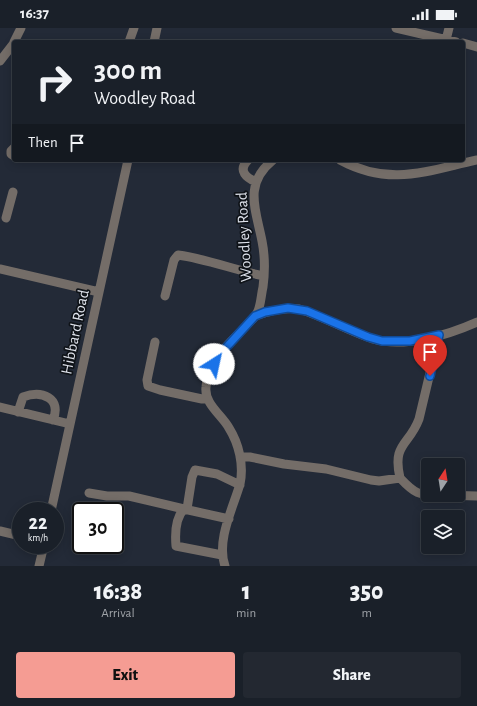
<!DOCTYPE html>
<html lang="en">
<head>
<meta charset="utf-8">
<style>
	:root { --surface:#1a2029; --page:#232831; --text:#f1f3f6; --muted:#9fa3a8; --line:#383e46; --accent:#f59c93 }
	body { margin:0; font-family:"Alegreya Sans",sans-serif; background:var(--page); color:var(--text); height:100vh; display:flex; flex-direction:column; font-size:15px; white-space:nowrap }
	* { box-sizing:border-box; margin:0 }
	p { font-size:13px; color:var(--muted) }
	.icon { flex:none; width:22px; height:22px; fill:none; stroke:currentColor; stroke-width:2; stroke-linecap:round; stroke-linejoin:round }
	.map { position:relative; height:538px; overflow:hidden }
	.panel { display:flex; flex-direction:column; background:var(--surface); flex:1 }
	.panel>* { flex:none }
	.banner { position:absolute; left:12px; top:12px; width:453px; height:122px; border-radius:4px; box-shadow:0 2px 10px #0003,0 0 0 1px var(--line); background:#1a2029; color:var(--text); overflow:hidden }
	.needle { width:26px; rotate:12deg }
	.fabs { position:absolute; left:421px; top:430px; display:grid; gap:8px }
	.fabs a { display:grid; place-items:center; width:44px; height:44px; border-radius:4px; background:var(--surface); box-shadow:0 2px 10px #0003,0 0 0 1px var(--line); font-size:20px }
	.speed { position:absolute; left:12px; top:474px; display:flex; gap:8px; font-size:20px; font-weight:700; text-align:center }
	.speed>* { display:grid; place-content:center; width:52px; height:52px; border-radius:50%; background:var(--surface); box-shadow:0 2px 10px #0003,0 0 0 1px var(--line); line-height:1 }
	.speed small { font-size:10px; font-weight:400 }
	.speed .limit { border:2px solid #111; border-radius:6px; background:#fff; color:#111 }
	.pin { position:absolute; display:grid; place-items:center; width:34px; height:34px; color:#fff; margin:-41px -17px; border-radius:50% 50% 50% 0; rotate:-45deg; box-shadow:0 0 4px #0007 }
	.pin .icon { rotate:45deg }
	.me { position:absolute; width:44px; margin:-22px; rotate:35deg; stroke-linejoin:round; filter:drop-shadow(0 0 3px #0008) }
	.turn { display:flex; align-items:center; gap:14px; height:84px; padding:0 16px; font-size:18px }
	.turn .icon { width:52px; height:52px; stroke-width:2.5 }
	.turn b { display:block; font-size:28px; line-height:34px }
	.then { display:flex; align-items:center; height:38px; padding:0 16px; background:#0003; gap:8px; font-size:15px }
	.eta { display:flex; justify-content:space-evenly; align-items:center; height:68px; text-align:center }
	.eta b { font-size:24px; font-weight:800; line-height:28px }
	.button { display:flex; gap:8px; margin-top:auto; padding:8px 16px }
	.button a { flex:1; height:46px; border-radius:4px; background:var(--accent); color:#111; font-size:16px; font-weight:800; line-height:46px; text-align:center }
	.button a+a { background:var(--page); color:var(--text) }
	.status { display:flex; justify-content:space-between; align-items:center; height:28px; padding:0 20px; background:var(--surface); direction:ltr }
	.status svg { height:11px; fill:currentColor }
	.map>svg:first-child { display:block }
</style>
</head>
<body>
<div class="status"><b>16:37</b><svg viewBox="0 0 49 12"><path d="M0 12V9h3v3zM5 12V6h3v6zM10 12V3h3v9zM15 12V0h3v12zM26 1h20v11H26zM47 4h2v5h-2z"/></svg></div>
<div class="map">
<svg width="477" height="538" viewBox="0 0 477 538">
	<rect width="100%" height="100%" fill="#232a37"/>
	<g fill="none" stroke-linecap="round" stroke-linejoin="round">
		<path stroke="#746d68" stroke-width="9" d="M396,0L456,14
			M446,12L449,0
			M14,14L21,0
			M129,14L134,0
			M154,14L157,0
			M463,15L477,19
			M0,33L14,15
			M14,120L11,123V126L14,128
			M248,132C237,143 247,150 256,154
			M340,132C390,159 426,143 477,132
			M6,190L13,164
			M0,241L99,264
			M165,268L174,232L178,227C207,231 234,242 264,248
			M255,288C269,283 284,279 299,281C325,289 348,303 373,311C405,320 448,307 477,294
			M155,314L147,352L148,358L160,362L202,371L207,370
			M0,379L70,396
			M18,384L23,369C42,362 62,370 53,392
			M240,429H250L284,436L326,441L371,452L379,453L400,450C414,465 419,468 440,467
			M400,450C392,415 409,418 419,391L439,307
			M89,465L107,468H129L184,481
			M443,467L477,468
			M187,481L192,449L195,442L217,446L240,457
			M51,483L128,132
			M0,503L21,508
			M222,527L176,518C175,506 175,490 184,481L229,491
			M39,538L44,517
			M225,538C216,513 233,480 240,456C244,437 239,416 229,400C222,387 204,376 206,359C207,333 231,314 247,297C250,293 255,290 257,285C261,278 261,267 263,259C265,244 265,228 262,213C256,182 243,156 273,132"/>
	</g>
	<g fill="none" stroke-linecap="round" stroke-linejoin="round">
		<defs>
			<path id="route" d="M214,336L222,324L255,288L265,284L288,280L307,283L368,309L382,313H410L439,307L430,348"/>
		</defs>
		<use href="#route" stroke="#114b97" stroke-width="10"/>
		<use href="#route" stroke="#1a73e8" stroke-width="7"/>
	</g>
	<g text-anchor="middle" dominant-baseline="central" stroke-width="3.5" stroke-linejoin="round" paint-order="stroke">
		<g font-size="16" fill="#dde1ea" stroke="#0f1318">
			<text transform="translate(244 209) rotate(-93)">Woodley Road</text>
			<text transform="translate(75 304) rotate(-78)">Hibbard Road</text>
		</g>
	</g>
</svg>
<div class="fabs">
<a><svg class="needle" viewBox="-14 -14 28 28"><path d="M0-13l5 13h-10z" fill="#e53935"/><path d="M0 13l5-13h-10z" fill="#9fa3a8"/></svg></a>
<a><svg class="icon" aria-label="layers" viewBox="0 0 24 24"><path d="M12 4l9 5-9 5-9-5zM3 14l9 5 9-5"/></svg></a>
</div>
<div class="speed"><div>22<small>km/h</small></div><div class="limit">30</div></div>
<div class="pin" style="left:430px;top:348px;background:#d93025"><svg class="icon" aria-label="arrive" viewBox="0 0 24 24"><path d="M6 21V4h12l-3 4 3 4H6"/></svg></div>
<svg class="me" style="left:214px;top:336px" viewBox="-20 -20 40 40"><circle r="19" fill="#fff"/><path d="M0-13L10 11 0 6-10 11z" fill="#1a73e8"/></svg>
<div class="banner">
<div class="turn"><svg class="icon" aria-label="right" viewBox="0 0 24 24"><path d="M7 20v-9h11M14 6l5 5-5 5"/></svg><div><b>300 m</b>Woodley Road</div></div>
<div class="then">Then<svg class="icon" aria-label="arrive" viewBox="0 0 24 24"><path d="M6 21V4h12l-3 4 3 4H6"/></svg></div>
</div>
</div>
<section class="panel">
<div class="eta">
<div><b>16:38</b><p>Arrival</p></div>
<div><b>1</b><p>min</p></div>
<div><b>350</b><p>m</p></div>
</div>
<div class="button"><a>Exit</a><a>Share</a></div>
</section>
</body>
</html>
